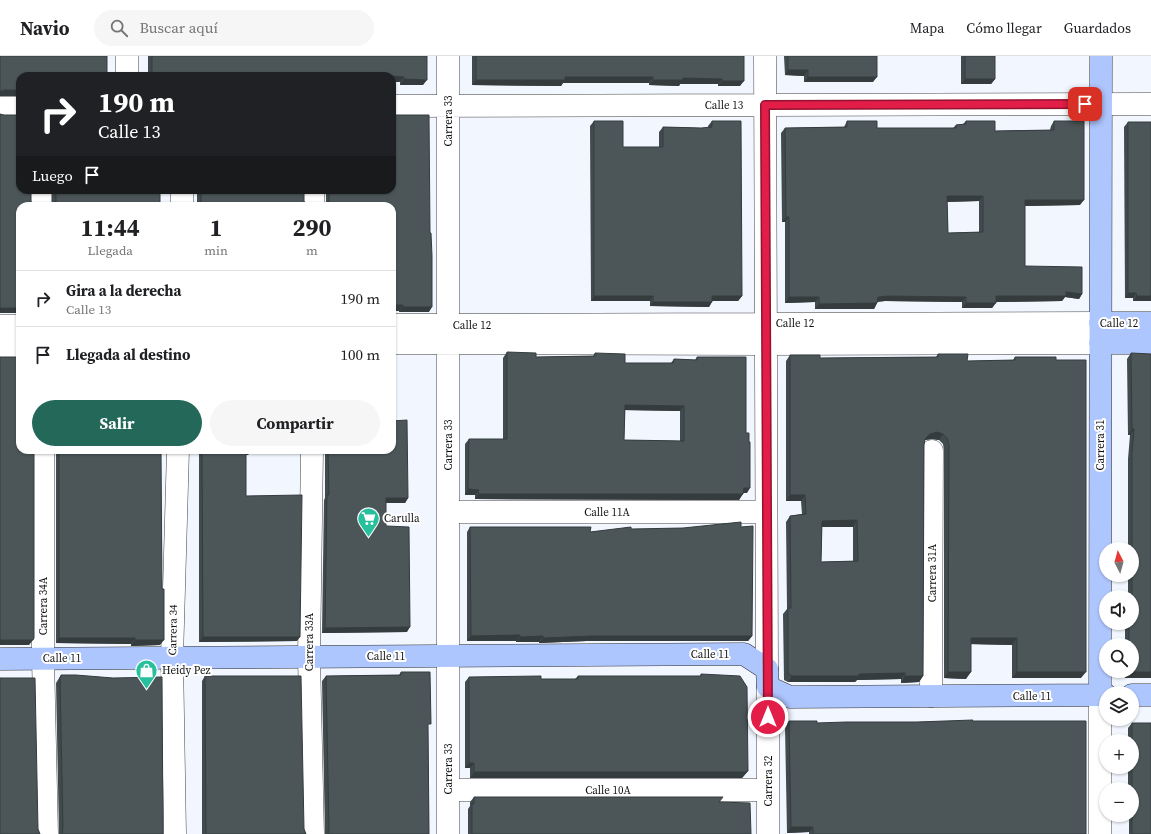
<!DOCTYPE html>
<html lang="es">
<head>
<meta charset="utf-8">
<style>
	:root { --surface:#fff; --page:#f6f6f6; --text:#202124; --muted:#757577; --line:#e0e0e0; --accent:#24685a }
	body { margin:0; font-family:"Source Serif 4",serif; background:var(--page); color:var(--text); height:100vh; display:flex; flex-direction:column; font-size:15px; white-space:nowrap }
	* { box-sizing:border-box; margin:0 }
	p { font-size:13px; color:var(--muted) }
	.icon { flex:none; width:22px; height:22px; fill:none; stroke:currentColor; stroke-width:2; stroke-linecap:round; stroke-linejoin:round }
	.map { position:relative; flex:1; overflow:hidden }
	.details { position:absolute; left:16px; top:146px; width:380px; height:252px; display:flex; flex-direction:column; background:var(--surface); border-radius:12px; box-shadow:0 1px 3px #0004 }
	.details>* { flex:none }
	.banner { position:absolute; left:16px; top:16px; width:380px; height:122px; border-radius:12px; box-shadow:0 1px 3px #0004; background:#202124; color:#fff; overflow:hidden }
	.needle { width:26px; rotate:354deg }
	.controls { position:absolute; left:1099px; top:486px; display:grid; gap:8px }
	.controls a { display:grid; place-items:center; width:40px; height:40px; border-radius:50%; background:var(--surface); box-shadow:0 1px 3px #0004; font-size:20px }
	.pin { position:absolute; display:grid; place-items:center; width:34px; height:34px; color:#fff; margin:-17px; border-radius:8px; box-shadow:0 2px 6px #0006 }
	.me { position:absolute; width:44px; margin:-22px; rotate:0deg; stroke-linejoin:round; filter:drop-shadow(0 0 3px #0008) }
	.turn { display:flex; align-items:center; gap:14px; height:84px; padding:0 16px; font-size:18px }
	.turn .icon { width:52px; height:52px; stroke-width:2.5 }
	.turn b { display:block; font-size:28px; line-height:34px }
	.then { display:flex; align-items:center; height:38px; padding:0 16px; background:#0003; gap:8px; font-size:15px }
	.eta { display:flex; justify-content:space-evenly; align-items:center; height:68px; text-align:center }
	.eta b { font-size:24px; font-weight:700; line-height:28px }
	.action { display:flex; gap:8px; margin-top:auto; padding:8px 16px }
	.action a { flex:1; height:46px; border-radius:24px; background:var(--accent); color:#fff; font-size:16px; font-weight:700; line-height:46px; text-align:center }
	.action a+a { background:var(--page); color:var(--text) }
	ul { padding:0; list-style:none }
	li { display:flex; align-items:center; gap:12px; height:56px; padding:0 16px; border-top:1px solid var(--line) }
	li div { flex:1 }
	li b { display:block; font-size:15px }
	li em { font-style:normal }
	header { display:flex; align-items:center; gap:24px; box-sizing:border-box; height:56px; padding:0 20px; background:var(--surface); border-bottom:1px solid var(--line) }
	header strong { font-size:19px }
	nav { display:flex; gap:22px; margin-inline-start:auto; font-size:14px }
	.search { width:280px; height:36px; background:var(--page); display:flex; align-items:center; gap:10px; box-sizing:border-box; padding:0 14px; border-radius:22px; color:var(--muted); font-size:15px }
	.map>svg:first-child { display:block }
</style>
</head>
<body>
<header>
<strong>Navio</strong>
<div class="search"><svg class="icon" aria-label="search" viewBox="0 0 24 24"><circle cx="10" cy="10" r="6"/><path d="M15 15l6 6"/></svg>Buscar aquí</div>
<nav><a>Mapa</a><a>Cómo llegar</a><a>Guardados</a></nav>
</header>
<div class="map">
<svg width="1151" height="778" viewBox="0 0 1151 778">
	<rect width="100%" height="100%" fill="#f2f7ff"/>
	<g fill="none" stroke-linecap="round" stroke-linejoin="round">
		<defs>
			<path id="street" d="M448,0V778
				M765,0L767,613
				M127,20V0
				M392,50L1151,48
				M0,52H20
				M40,134V150
				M313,134V150
				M182,150V134
				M392,269L1100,267
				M0,270H20
				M392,287L766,288L1100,287
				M0,290H20
				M43,394V602L47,778
				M312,394L309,601L313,778
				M448,456H766
				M768,631V778
				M931,640L932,395
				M448,734H768
				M175,778L172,602L178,394
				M1100,778V639"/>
			<path id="secondary" d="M1100,267H1151
				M1100,287H1151
				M0,603L744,598L767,613L768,631L790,641L1106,639
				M1100,639L1101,0
				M1132,639H1151"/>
		</defs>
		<use href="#street" stroke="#424242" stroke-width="23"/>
		<use href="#secondary" stroke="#313131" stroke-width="23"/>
		<use href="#street" stroke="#fff" stroke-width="22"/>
		<use href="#secondary" stroke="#aec6fe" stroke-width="22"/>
	</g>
	<path fill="#414a4c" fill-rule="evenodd" d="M148,0H427L423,29H400V26H392V20H148Z
		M472,0H744L740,30H718V28H680L679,30L649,29V27H563L561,30L472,29Z
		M784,0H877L873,26H804V20L785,19Z
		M961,0H995V23L991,28H961Z
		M594,65L623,91H659V76L663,71L701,72H708V70L712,65L742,240L738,245H712L709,251L650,250V245H591L590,70Z
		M847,65L877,72H953L956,69L963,68L966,65L995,75L1050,74L1051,70L1054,65L1080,149L1025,150V210L1082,238L1079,243L1065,241L1062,245L996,246L992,252H962V246L885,245L877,246V247L874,253H815V246L785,247V166H782L781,77L785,72L844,71ZM979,145V176L948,177L947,146Z
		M1128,66L1151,245H1133V242H1125L1124,71Z
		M52,134H160V150H52Z
		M197,134H304V145L306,150H197Z
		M326,134H392L429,256H399V255H392V150H326Z
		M507,296L536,301L593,300L595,297L625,307H671L674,303L695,304L697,301L746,377L747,437H743L739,444L475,443V439H465V388L469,383H503V302ZM625,354L680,355V385L624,384Z
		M1131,297L1151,622H1125V615H1132V589H1125V567H1132V541H1128V519H1132V493H1128V403L1130,379H1128L1127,303Z
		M938,298L967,305L1013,304L1015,301L1081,622H1012V589L971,588L966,623L944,622V395L943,388L939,384L932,383L925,384L924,389L923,620L919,626L901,627V623L857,624L855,626H788L784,624L783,558L787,553L786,466L790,460L802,458L801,445H786V305L790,299L820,302L936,301ZM822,471H853V505L821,506Z
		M56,394H161L160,589L131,590V588L56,587Z
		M199,394H251L248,399H246V440L297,585L199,586Z
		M325,394H392L408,442L405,447H386V470L407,576L322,577L324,444L325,442Z
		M470,471L590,476L683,472L741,471L752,580L748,585H587L539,587V586H516V585H467V476Z
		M401,616L428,671L429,778H325L322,625L326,620L399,619Z
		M701,618L748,715L742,722H470V712H465V626L469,621L541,623H575L578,620H700Z
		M61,619L163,778H59L56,627Z
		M205,620L304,773L306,778H202V625Z
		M789,665L817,667L917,666L972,665L1086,778H809V776L787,777L785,670Z
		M1132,667L1151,778H1129V759H1132V733H1128V711H1132V685H1128V672Z
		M474,741L720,746L751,778H468V753L470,750V746Z"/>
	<path fill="#353c3e" d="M788,14H808L804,20L785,19Z
		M392,20L404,21L400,26H392Z
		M565,21H653L649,27H563L561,30L472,29L476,24Z
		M808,21H877L873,26H804Z
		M683,22L722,23L718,28H680L679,30L649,29L653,24Z
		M404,23L427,24L423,29H400Z
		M965,23H995L991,28H961Z
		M722,25H744L740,30H718Z
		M4,34H20V40H0V35Z
		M947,140H983L979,145L943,146Z
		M1025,144H1084L1080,149L1021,150Z
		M786,161H789L785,166H782Z
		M1066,236L1082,238L1079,243L1065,241L1062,245L992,246L996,240Z
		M1128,237H1136L1133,242H1125Z
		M594,240H653L650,245H591Z
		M712,240H742L738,245H709Z
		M889,240L966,241L962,246L885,245L874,246L878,241Z
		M1137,240H1151V245H1133Z
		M789,241H819L815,246L785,247Z
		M653,246H712L709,251L650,250Z
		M877,247L874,253H815L819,248Z
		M966,247H996L992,252H962Z
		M392,249H403L399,255H392Z
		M403,251H432L429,256H399Z
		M0,252H20V257H0Z
		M625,349L684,350L680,355L621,354Z
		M1132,373H1134L1130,379H1128Z
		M937,376L943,378L939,384L932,383L925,384L921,389L925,383L930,378Z
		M246,394H251L248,399H242Z
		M744,432H750L747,437H740Z
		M468,433L479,434L475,439H465Z
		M478,438H743L739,444L475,443Z
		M790,439H805L801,445H786Z
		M386,442H408L405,447H382Z
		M857,464L853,471H818L822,465Z
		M410,571L407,576L322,577L325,572Z
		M520,579L516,585H467L471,580Z
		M543,580L539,586H516L520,581Z
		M591,580H752L748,585H587L539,587L543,582Z
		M203,581H300L297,585L199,586Z
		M59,582H135L131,588L56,587Z
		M971,582H1017L1012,589L966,588Z
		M0,584H33L29,589H0Z
		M135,584H164L160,589L131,590Z
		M948,616H971L966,623L944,622Z
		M1017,616H1086L1081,622H1012Z
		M1129,616H1151V622H1125Z
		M905,617L901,623L857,624L855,626H788L792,620L859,618Z
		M905,620H923L919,626L901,627Z
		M469,707H474L470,712H465Z
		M748,715L742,722H470L474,716Z
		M791,771H813L809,776L787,777Z"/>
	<path fill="#4c5658" stroke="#353c3e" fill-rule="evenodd" d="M0,0H107V20H20V34H4L0,35Z
		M152,0H427V24L404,23V21L392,20H152Z
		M476,0H744V25H722V23L683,22V24H653V21H565V24H476Z
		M788,0H877V21H808V14H788Z
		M965,0H995V23H965Z
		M0,58L4,59H20V134H31V145L33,150H20V252H0Z
		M392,59H429L430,177H431L432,200V251H403V249H392V150H328L329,145V134H392Z
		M594,65H623V91H663V71L701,72L712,71V65H741L742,240H712V246H653V240H594Z
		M847,65H877V72H956V69L966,68V65H995V75L1054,74V65H1084V144H1025V210L1082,211V238L1066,236V240H996V247H966V241L889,240L878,241L877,247L819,248V241H789V161H786L785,72L847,71ZM947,140H983V176L948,177Z
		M1128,66H1151V240H1137L1136,237H1128Z
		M56,134H160V150H55L56,145Z
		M201,134H304V145L306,150H201Z
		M507,296L536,297V301L595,300V297L625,298V307H673L674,303L697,304V301H746V377H749V386H750V432H744L743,438H478L479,434L468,433L469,383H507ZM625,349L684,350V385L624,384Z
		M1131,297L1151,298V616H1129V615H1132V589H1129V567H1132V397L1134,373H1132Z
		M938,298H968L967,305L1015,304V301H1056V304H1086V616H1017V582H971V616H948L949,389L947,382L943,378L937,376L930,378L925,383L924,389L923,620H905V617L859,618V620H792L788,618V552H791L790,460L806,458L805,439H790V299H820V302L938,301ZM857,464L858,505L821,506L822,465Z
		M0,301H20V394H34V582L33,584H0Z
		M407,364L408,442H386V470L409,471L410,571L325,572L327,439H329L328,394H392V365Z
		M59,394H161L162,533H164V584H135V582H59Z
		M202,394H246V440L302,439L300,581H203Z
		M741,466V471L753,470L752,580H591L543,582V580L520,581V579L471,580L470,471H591L590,476L631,471V473L683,472Z
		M401,616H430L431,668H428L429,778H328L329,772L326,620L401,619Z
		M701,618L740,620L747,631L748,715L746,716H474V707H469V621L541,620V623H578V620H701Z
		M61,619H76L113,622L162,621L163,778H62L63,772L60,621H61Z
		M205,620H301L304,773L306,778H206Z
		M0,622H35L38,773L40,778H0Z
		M973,664L972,665H1086V778H813V771H791L789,665H817V667L846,666H917Z
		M1132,667H1151V778H1132Z
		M474,741H723L719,746L750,747L751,778H472V748H474Z"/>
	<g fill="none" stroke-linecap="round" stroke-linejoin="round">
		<defs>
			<path id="route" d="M768,661L765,49L1085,48"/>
		</defs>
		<use href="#route" stroke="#92132f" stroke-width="10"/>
		<use href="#route" stroke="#e11d48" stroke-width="7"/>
	</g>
	<defs>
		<symbol id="supermarket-pin" viewBox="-11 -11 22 30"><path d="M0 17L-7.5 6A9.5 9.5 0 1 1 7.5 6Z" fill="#28bf9c" stroke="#fff"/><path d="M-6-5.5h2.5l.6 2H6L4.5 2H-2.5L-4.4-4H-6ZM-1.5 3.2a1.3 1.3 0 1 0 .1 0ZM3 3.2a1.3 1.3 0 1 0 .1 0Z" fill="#fff"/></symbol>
		<symbol id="shop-pin" viewBox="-11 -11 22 30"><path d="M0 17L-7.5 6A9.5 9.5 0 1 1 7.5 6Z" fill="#28bf9c" stroke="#fff"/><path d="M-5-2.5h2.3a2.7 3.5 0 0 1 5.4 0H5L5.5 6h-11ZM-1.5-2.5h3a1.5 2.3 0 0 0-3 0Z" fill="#fff"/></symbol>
	</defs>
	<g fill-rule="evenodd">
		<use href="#supermarket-pin" x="356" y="450" width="25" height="34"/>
		<use href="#shop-pin" x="134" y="602" width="25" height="34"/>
	</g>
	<g text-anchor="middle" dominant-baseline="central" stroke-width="4" stroke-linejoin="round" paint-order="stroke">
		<g font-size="11" fill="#0f0f0f" stroke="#fff">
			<text x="724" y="49">Calle 13</text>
			<text transform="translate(448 65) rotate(-90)">Carrera 33</text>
			<text x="795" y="267">Calle 12</text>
			<text x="1119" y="267">Calle 12</text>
			<text x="472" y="269">Calle 12</text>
			<text transform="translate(448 389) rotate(-90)">Carrera 33</text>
			<text transform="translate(1100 389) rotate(-90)">Carrera 31</text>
			<text x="607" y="456">Calle 11A</text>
			<text transform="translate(932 517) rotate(-90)">Carrera 31A</text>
			<text transform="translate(43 550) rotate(-90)">Carrera 34A</text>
			<text transform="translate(173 574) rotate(-89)">Carrera 34</text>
			<text transform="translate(309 586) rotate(-90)">Carrera 33A</text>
			<text x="710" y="598">Calle 11</text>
			<text x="386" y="600">Calle 11</text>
			<text x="62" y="602">Calle 11</text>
			<text x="1032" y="640">Calle 11</text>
			<text transform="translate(448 713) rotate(-90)">Carrera 33</text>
			<text transform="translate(768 725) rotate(-90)">Carrera 32</text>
			<text x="608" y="734">Calle 10A</text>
		</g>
		<g font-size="11" fill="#0f0f0f" stroke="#fff" text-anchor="start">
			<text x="384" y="462">Carulla</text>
			<text x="162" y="614">Heidy Pez</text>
		</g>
	</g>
</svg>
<div class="controls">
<a><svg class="needle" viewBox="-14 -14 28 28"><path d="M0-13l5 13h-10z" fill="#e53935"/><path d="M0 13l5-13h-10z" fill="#757577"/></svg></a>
<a><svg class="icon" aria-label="sound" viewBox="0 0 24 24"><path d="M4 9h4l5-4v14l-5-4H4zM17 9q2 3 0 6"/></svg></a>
<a><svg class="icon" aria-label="search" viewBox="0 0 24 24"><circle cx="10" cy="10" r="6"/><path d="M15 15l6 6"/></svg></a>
<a><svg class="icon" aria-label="layers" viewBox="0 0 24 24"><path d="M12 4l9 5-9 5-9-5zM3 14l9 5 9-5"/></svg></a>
<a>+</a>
<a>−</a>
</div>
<div class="pin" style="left:1085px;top:48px;background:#d93025"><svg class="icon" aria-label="arrive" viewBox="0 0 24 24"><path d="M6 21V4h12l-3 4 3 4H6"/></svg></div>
<svg class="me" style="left:768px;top:661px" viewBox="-20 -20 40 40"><circle r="17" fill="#e11d48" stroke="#fff" stroke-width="3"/><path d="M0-11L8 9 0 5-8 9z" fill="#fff"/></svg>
<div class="banner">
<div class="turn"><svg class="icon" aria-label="right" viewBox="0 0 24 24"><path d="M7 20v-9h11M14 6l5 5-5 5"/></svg><div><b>190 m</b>Calle 13</div></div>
<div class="then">Luego<svg class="icon" aria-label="arrive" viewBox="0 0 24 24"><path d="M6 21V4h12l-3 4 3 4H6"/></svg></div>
</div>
<section class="details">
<div class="eta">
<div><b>11:44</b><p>Llegada</p></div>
<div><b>1</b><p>min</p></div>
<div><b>290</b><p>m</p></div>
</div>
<ul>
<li><svg class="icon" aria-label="right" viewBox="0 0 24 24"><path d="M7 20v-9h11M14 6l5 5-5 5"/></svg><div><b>Gira a la derecha</b><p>Calle 13</p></div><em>190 m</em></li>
<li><svg class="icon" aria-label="arrive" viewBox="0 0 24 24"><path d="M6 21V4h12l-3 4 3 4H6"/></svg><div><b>Llegada al destino</b></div><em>100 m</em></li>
</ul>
<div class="action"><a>Salir</a><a>Compartir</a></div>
</section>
</div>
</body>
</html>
